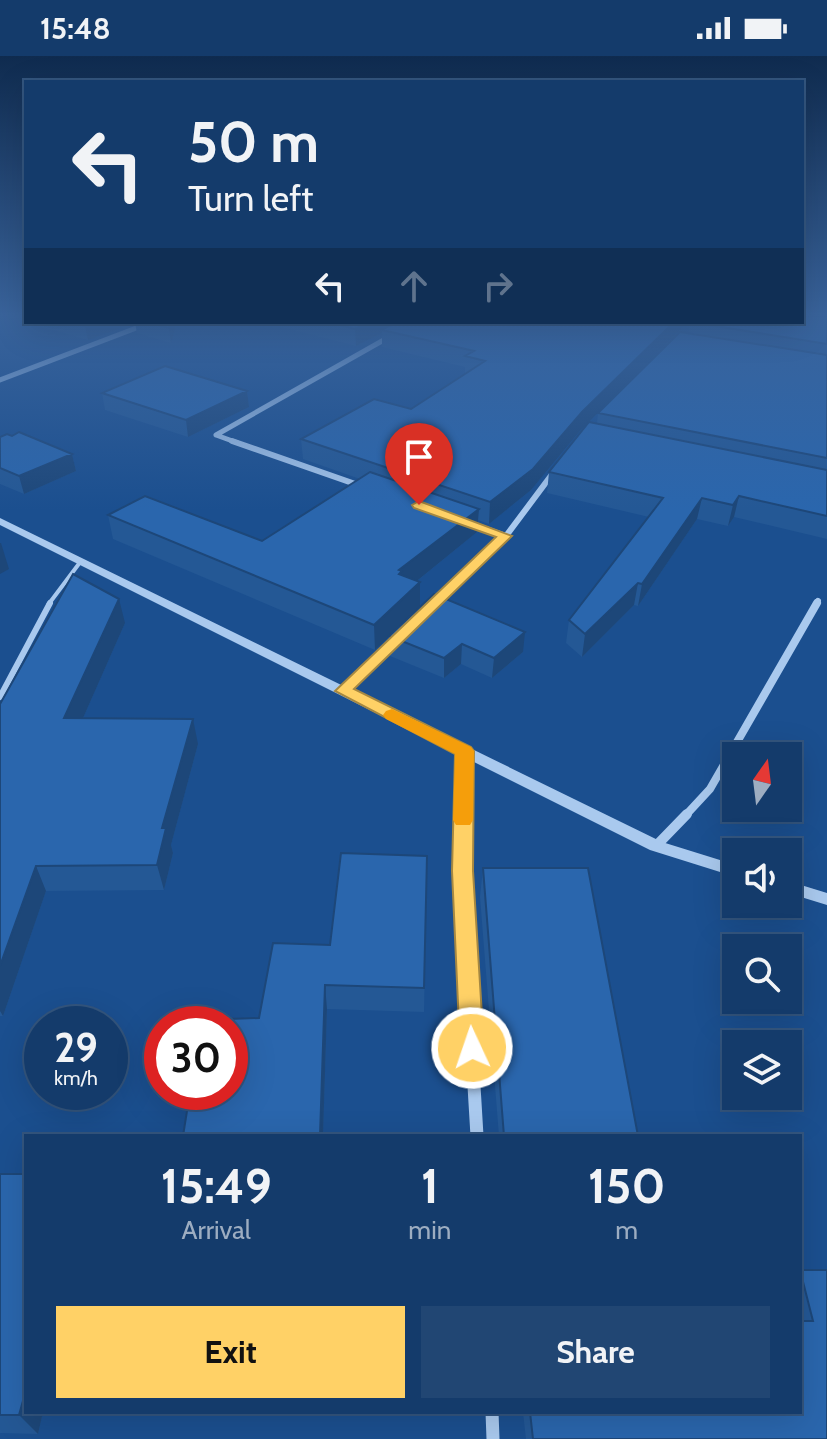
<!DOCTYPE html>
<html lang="en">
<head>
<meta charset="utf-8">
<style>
	:root { --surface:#143b6b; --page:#214673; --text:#f1f3f6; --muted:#9dadc1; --line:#33557e; --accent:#ffd166 }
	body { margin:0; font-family:Cabin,sans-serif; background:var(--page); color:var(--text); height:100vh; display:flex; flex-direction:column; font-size:30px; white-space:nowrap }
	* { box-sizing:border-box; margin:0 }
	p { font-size:26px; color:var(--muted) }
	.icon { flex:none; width:44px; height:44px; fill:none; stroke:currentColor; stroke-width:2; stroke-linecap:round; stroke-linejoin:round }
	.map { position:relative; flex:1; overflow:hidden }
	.side { position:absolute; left:24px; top:1078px; width:778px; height:280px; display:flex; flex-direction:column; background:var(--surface); border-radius:0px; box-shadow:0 8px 32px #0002,0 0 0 2px var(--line) }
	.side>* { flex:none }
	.hud { position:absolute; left:24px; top:24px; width:780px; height:244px; border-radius:0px; box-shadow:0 8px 32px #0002,0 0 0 2px var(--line); background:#143b6b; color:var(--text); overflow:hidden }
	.needle { width:52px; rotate:14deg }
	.fabs { position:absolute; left:722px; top:686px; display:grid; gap:16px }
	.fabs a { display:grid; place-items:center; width:80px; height:80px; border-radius:0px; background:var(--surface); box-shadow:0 8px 32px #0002,0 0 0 2px var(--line); font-size:40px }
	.speed { position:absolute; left:24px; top:950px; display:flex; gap:16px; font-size:40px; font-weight:700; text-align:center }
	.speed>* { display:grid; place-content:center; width:104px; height:104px; border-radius:50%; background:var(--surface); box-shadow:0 8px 32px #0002,0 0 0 2px var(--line); line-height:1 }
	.speed small { font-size:20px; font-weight:400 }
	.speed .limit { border:12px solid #d22; background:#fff; color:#111 }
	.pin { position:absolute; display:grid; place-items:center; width:68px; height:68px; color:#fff; margin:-82px -34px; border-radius:50% 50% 50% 0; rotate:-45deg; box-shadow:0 0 8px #0007 }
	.pin .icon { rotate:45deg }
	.me { position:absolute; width:88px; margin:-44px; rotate:357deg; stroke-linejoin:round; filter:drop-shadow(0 0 6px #0008) }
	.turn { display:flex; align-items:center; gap:28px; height:168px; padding:0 32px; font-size:36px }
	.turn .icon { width:104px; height:104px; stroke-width:2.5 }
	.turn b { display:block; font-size:56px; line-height:68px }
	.lanes { display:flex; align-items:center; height:76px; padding:0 32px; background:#0003; justify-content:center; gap:40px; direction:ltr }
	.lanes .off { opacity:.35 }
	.eta { display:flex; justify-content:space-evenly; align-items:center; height:136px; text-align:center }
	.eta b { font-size:48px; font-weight:700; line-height:56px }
	.button { display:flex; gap:16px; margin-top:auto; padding:16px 32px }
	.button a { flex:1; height:92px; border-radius:0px; background:var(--accent); color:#111; font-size:32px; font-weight:700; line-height:92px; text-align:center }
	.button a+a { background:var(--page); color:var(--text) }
	.status { display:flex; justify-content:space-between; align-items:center; height:56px; padding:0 40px; background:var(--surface); direction:ltr }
	.status svg { height:22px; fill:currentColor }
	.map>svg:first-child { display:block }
</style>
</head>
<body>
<div class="status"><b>15:48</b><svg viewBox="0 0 49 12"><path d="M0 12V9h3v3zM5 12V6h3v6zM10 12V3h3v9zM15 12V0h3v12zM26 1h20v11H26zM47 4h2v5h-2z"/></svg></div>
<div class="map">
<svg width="827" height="1383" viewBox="0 0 827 1383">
	<rect width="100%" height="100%" fill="#1b4f8f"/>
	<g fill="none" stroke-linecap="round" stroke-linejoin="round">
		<path stroke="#a9c9ee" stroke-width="4" d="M48,549L81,505"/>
		<path stroke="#a9c9ee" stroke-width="6" d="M0,641L50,547"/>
		<path stroke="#a9c9ee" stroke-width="5" d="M0,324L152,266
			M216,379L238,387
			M216,379L389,281"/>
		<path stroke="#a9c9ee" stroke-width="6" d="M232,385L361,430
			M469,467L506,480
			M433,548L506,480L553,417
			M816,549L818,545"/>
		<path stroke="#a9c9ee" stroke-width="8" d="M343,635L395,585
			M463,760L464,695
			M685,760L710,733L817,547"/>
		<path stroke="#a9c9ee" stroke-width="10" d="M463,758V815L474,1032
			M656,790L687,758"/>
		<path stroke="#a9c9ee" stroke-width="13" d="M474,1030L477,1080
			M492,1356L493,1383"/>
		<path fill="#a9c9ee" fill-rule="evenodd" d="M0,462L662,786L736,809V821L650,794L0,469Z
			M788,825L827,837V849L788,837Z"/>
	</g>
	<path fill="#245895" d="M6,260H26V266Z
		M827,260V483L734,461L728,470L697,463L638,550L634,549L582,601L566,587L569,564L649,461L547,437L549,416L597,367L598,357L688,277L690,266Z
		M26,266H177L171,287L137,277L135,267L88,284Z
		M262,266H688L580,375L531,434L489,468L478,464L477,476L417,525L420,551L523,596L492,622L461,608L444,622L390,600L389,581L375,594L113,483L108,459L262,485L360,423L303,403L301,383L411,353L465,318V311L382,291V277L356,290Z
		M247,335L249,351L188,381L105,354L102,337Z
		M0,381L72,398L76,415L24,438L0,428Z
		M125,567L83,662L198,688L171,789L173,797L164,834L46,835L3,960H0V648Z
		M427,800L424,956L327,953L323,1080H183L259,962Z
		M483,812L638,1080H499L480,841Z
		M0,1118L26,1356H43L38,1378L0,1377Z
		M827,1214V1383H526L523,1356H800V1216Z"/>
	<path fill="#1d4779" d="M95,266H135V267L88,284L85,270Z
		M171,266H177L171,287L169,272Z
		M370,266H405L382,274V277L356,290L355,273Z
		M674,266H688L580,375L531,434L489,468L490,446Z
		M247,335L249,351L188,381L186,364Z
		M72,398L76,415L24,438L19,420Z
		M739,440L734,461L728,470L733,449Z
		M702,442L697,463L638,550L642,528Z
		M479,453L477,476L402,537L399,514Z
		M0,487H1L9,513L0,518Z
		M420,526V552L375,594L374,569Z
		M638,527L634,549L582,601L585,578Z
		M119,543L125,567L72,687L64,662Z
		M525,576L523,596L492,622L494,602Z
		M462,588L461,608L444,622V602Z
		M193,663L198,688L171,789L173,797L164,834L157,809L162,772Z
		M36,810L46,835L3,960L0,955V910Z
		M325,929L327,953L323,1080H320Z
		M26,1334V1356H43L38,1378L19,1359Z"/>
	<path fill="#2a66ad" stroke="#1d4779" stroke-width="2" d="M802,260H827V288L690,266H802Z
		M73,266H95L85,270Z
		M147,266H171L169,272Z
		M328,266H370L355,273Z
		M396,266H674L582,356L533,413L490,446L301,383L374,343L411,353L485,305L465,300L474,295L382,274Z
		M680,276L827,299V402L598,357Z
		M165,310L247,335L186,364L102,337Z
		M589,366L827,414V460L739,440L733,449L702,442L642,528L638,527L585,578L569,564L663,442L549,416Z
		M19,376L72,398L19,420L0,412V381L7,378L12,380Z
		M370,416L479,453L399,514L402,515L399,518L420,526L374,569L108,459L145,440L262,485Z
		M73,518L119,543L64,662L193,663L162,772H166L157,809L36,810L0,910V648Z
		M434,538L525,576L494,602L462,588L444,602L389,580Z
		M341,797L427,800L424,932L325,929L320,1080H183L190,1036H230V968H199L200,964L259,962L273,887L330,889Z
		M483,812H588L638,1080H504Z
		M0,1118H26V1334L19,1359H0Z
		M800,1214H827V1383H533L530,1356H800V1265H813Z"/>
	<linearGradient id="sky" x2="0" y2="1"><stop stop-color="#0f2b4f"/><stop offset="0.57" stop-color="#39639b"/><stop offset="1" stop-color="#39639b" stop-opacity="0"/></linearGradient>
	<rect width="827" height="454" fill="url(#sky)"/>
	<path fill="#ffd166" stroke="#a68842" stroke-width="2" d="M419,445L512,480L354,633L471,691L474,695L473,815L484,992L481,1000L472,1003L464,1000L460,992L452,815L455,698L335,635L496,481L414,452L412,449Z"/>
	<path fill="#f59e0b" d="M392,653L471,691L474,695L473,764L470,769H456L453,764L455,698L386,663L383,659L386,655Z"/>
</svg>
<div class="fabs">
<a><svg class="needle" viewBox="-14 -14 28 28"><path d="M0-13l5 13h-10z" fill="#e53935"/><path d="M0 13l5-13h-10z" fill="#9dadc1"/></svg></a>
<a><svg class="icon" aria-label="sound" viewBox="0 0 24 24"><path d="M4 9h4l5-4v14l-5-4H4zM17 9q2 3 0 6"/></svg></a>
<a><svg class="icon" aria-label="search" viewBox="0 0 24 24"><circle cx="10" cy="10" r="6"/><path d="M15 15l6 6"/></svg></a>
<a><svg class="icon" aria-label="layers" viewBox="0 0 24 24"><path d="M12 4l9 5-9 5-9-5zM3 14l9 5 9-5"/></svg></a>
</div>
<div class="speed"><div>29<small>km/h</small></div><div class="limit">30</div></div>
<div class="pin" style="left:419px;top:449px;background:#d93025"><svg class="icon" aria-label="arrive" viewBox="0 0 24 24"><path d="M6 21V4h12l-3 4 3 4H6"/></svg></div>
<svg class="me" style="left:472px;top:992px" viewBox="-20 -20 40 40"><circle r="17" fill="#ffd166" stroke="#fff" stroke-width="3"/><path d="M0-11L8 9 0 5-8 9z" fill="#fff"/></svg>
<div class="hud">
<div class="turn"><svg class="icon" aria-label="left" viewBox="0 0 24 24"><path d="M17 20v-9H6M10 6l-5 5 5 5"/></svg><div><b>50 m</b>Turn left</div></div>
<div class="lanes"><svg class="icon" aria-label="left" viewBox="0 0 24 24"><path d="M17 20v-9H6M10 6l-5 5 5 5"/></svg><svg class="icon off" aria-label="ahead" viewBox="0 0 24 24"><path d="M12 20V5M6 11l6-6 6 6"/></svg><svg class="icon off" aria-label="right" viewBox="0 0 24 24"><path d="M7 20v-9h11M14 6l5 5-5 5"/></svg></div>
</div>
<section class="side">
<div class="eta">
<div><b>15:49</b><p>Arrival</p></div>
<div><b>1</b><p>min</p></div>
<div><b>150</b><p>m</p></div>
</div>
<div class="button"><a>Exit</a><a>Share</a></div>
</section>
</div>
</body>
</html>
